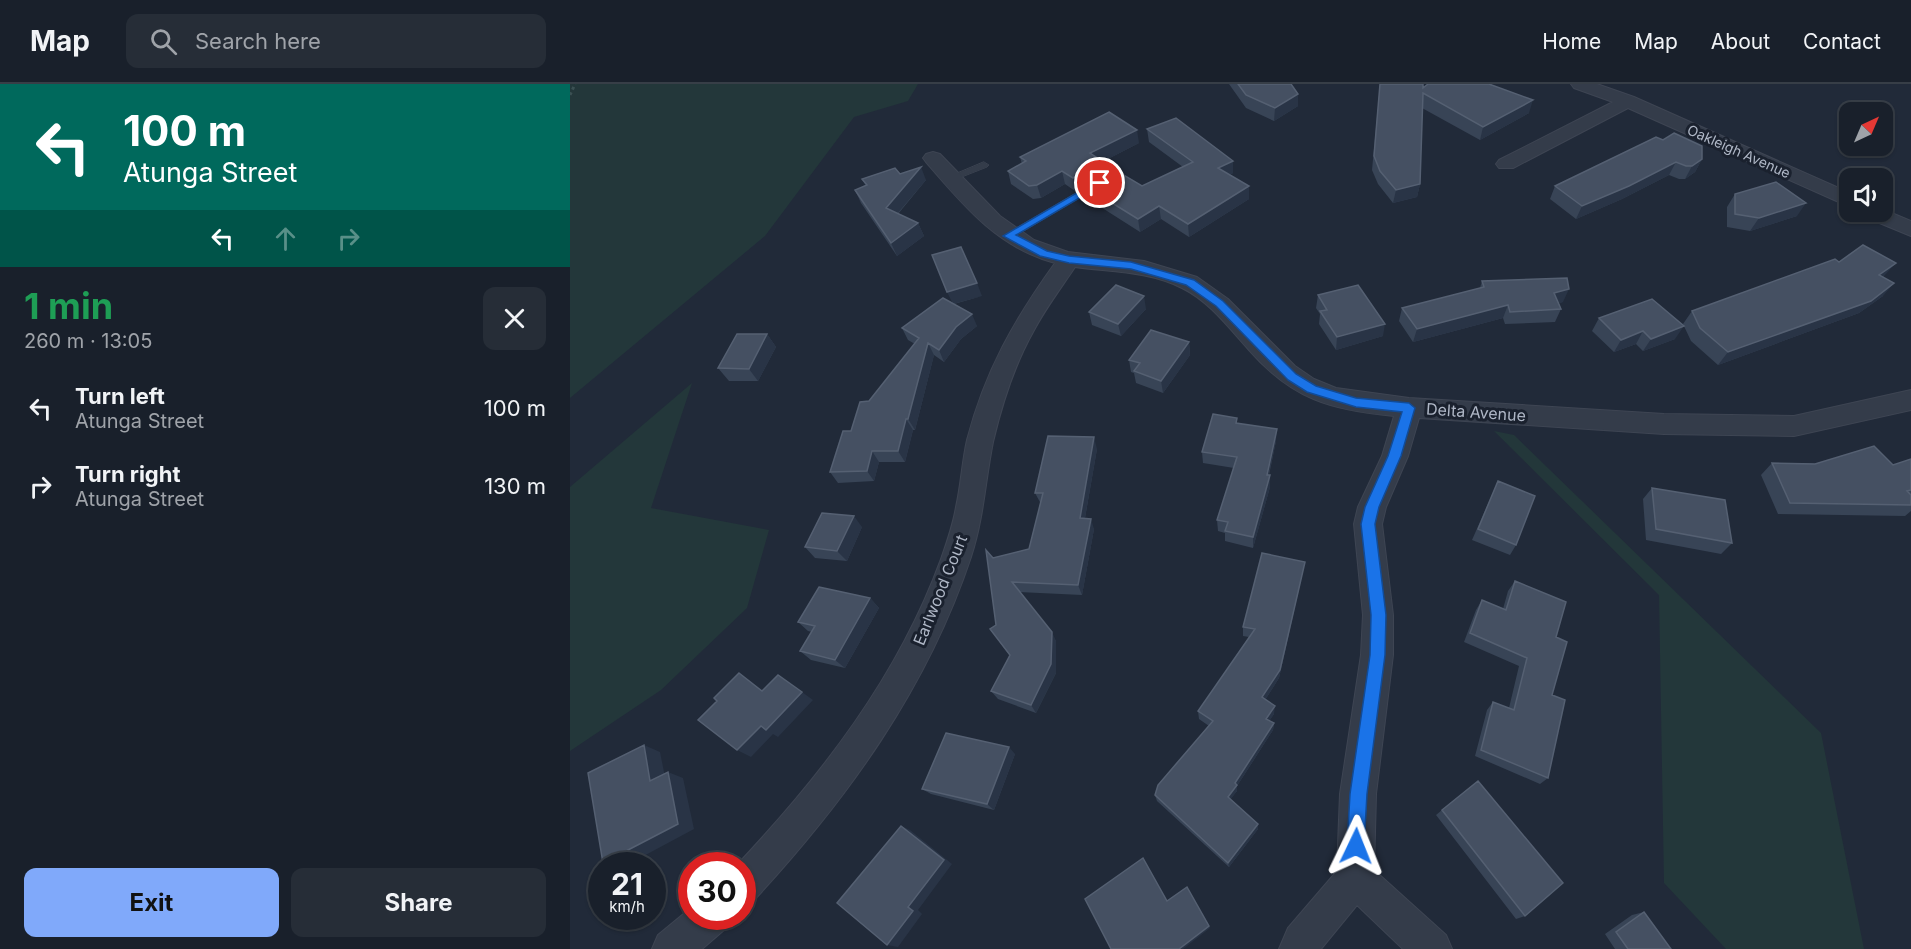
<!DOCTYPE html>
<html lang="en">
<head>
<meta charset="utf-8">
<style>
	:root { --surface:#19202b; --page:#262d37; --text:#f1f3f6; --muted:#9fa3a9; --line:#373e47; --accent:#80a9fa }
	body { margin:0; font-family:Inter,sans-serif; background:var(--page); color:var(--text); height:100vh; display:flex; flex-direction:column; font-size:22px; white-space:nowrap }
	* { box-sizing:border-box; margin:0 }
	p { font-size:20px; color:var(--muted) }
	.icon { flex:none; width:33px; height:33px; fill:none; stroke:currentColor; stroke-width:2; stroke-linecap:round; stroke-linejoin:round }
	.map { position:relative; flex:1; overflow:hidden }
	.sheet { display:flex; flex-direction:column; background:var(--surface); width:570px }
	.sheet>* { flex:none }
	.hud { background:#00695c; color:#fff; overflow:hidden }
	.needle { width:39px; rotate:44deg }
	.fabs { position:absolute; left:1269px; top:18px; display:grid; gap:12px }
	.fabs a { display:grid; place-items:center; width:54px; height:54px; border-radius:12px; background:var(--surface); box-shadow:0 2px 4px #0004,0 0 0 2px var(--line); font-size:30px }
	.speed { position:absolute; left:18px; top:768px; display:flex; gap:12px; font-size:30px; font-weight:700; text-align:center }
	.speed>* { display:grid; place-content:center; width:78px; height:78px; border-radius:50%; background:var(--surface); box-shadow:0 2px 4px #0004,0 0 0 2px var(--line); line-height:1 }
	.speed small { font-size:15px; font-weight:400 }
	.speed .limit { border:9px solid #d22; background:#fff; color:#111 }
	.pin { position:absolute; display:grid; place-items:center; width:51px; height:51px; color:#fff; margin:-26px; border:3px solid #fff; border-radius:50%; box-shadow:0 2px 6px #0007 }
	.me { position:absolute; width:66px; margin:-33px; rotate:2deg; stroke-linejoin:round; filter:drop-shadow(0 0 4px #0008) }
	.turn { display:flex; align-items:center; gap:21px; height:126px; padding:0 24px; font-size:27px }
	.turn .icon { width:78px; height:78px; stroke-width:2.5 }
	.turn b { display:block; font-size:42px; line-height:51px }
	.lanes { display:flex; align-items:center; height:57px; padding:0 24px; background:#0003; justify-content:center; gap:30px; direction:ltr }
	.lanes .off { opacity:.35 }
	.round { display:grid; place-items:center; flex:none; width:63px; height:63px; border-radius:12px; background:var(--page) }
	.overview { display:flex; align-items:center; justify-content:space-between; height:102px; padding:0 24px }
	h1 { font-size:36px; font-weight:700; line-height:45px; color:#1e9e55 }
	.cta { display:flex; gap:12px; margin-top:auto; padding:12px 24px }
	.cta a { flex:1; height:69px; border-radius:12px; background:var(--accent); color:#111; font-size:24px; font-weight:700; line-height:69px; text-align:center }
	.cta a+a { background:var(--page); color:var(--text) }
	ul { padding:0; list-style:none }
	li { display:flex; align-items:center; gap:18px; height:78px; padding:0 24px }
	li div { flex:1 }
	li b { display:block; font-size:22px }
	li em { font-style:normal }
	header { display:flex; align-items:center; gap:36px; box-sizing:border-box; height:84px; padding:0 30px; background:var(--surface); border-bottom:2px solid var(--line) }
	header strong { font-size:28px }
	nav { display:flex; gap:33px; margin-inline-start:auto; font-size:21px }
	.search { width:420px; height:54px; background:var(--page); display:flex; align-items:center; gap:15px; box-sizing:border-box; padding:0 21px; border-radius:12px; color:var(--muted); font-size:22px }
	main { display:flex; flex:1; min-height:0 }
	.map>svg:first-child { display:block }
</style>
</head>
<body>
<header>
<strong>Map</strong>
<div class="search"><svg class="icon" aria-label="search" viewBox="0 0 24 24"><circle cx="10" cy="10" r="6"/><path d="M15 15l6 6"/></svg>Search here</div>
<nav><a>Home</a><a>Map</a><a>About</a><a>Contact</a></nav>
</header>
<main>
<section class="sheet">
<div class="hud">
<div class="turn"><svg class="icon" aria-label="left" viewBox="0 0 24 24"><path d="M17 20v-9H6M10 6l-5 5 5 5"/></svg><div><b>100 m</b>Atunga Street</div></div>
<div class="lanes"><svg class="icon" aria-label="left" viewBox="0 0 24 24"><path d="M17 20v-9H6M10 6l-5 5 5 5"/></svg><svg class="icon off" aria-label="ahead" viewBox="0 0 24 24"><path d="M12 20V5M6 11l6-6 6 6"/></svg><svg class="icon off" aria-label="right" viewBox="0 0 24 24"><path d="M7 20v-9h11M14 6l5 5-5 5"/></svg></div>
</div>
<div class="overview"><div><h1>1 min</h1><p>260 m · 13:05</p></div><a class="round"><svg class="icon" aria-label="close" viewBox="0 0 24 24"><path d="M6 6l12 12M18 6L6 18"/></svg></a></div>
<ul>
<li><svg class="icon" aria-label="left" viewBox="0 0 24 24"><path d="M17 20v-9H6M10 6l-5 5 5 5"/></svg><div><b>Turn left</b><p>Atunga Street</p></div><em>100 m</em></li>
<li><svg class="icon" aria-label="right" viewBox="0 0 24 24"><path d="M7 20v-9h11M14 6l5 5-5 5"/></svg><div><b>Turn right</b><p>Atunga Street</p></div><em>130 m</em></li>
</ul>
<div class="cta"><a>Exit</a><a>Share</a></div>
</section>
<div class="map">
<svg width="1341" height="865" viewBox="0 0 1341 865">
	<rect width="100%" height="100%" fill="#212a39"/>
	<path fill="#23373a" d="M0,0H348L338,17L284,33L195,152L0,314Z
		M122,299L81,424L199,446L177,524L91,606L0,667V403Z
		M924,347L944,351L1251,649L1294,865H1156L1094,799L1089,511Z"/>
	<g fill="none" stroke-linecap="round" stroke-linejoin="round">
		<defs>
			<path id="lane" d="M414,78L419,81L417,83L384,96L376,94Z
				M527,97L535,99L442,154H434L433,152Z"/>
			<path id="street" d="M1001,0H1027L1064,13L1280,109V123L1058,24L943,84H929L926,80L929,76L1043,18L1004,4Z
				M363,68L370,70L430,132L464,156L498,168L574,177L627,193L658,215L725,282L744,295L766,304L839,314L1094,330L1224,332L1341,306V326L1224,352L1094,350L849,334L838,372L816,423L812,440L823,531V571L806,710L804,786L876,851L882,865H833L787,821L751,865H709L718,844L767,787L770,710L791,571L793,531L784,440L788,423L812,372L824,332C760,326 722,315 679,266C659,244 639,217 612,204C579,187 541,188 505,183C491,204 475,225 463,248C444,282 432,320 423,358C415,398 414,433 401,473C357,605 278,714 185,815L172,821V782H166C251,692 328,593 371,475C377,458 383,441 386,423C391,401 392,378 397,356C415,287 444,236 485,179C428,164 393,121 356,78L353,74L356,70Z
				M1312,125L1341,137V152L1295,133L1292,128H1312Z
				M122,823V832H159L154,846L132,865H82L88,851Z"/>
		</defs>
		<use href="#lane" stroke="#3e4553" stroke-width="1"/>
		<use href="#street" stroke="#3e4553" stroke-width="2"/>
		<path stroke="#3b5053" stroke-width="3" stroke-dasharray="3 3" stroke-linecap="butt" d="M0,11L5,0"/>
		<use href="#lane" fill="#343c4a" fill-rule="evenodd"/>
		<use href="#street" fill="#343c4a" fill-rule="evenodd"/>
	</g>
	<path fill="#384456" d="M659,0H721L728,22L704,37L676,24Z
		M810,0H853V4L959,29L910,56L852,24L850,100L847,113L823,119L808,100L802,86Z
		M577,45L663,77V89L659,91L679,102V115L619,153L591,135L570,148L515,113L513,103L505,107L495,100L471,114L463,115L441,100L438,87L452,80L450,73L569,59L532,78L534,89L572,102L613,83L579,58Z
		M1086,53L1132,75L1125,88L1115,95H1109L1099,91L1052,115L1006,135L980,115L985,102Z
		M330,90L356,96L328,130L348,139L354,152L327,172L291,119L285,106L296,102L292,95Z
		M1165,110L1227,132L1180,147L1157,143V123Z
		M1269,178L1314,192L1313,193V212L1289,229L1148,281L1121,257L1113,240L1122,227Z
		M912,197L993,218L988,219L991,225L985,238L935,240L933,234L843,258L829,237L832,224L910,204Z
		M748,211L813,252L766,266L749,240L750,230L746,224Z
		M412,212L384,220L407,242L391,255L374,278L364,271L345,346H343L335,378H309L304,397L268,399L260,388L281,347L299,317L345,260L338,256L332,244L382,219Z
		M576,225L551,252L522,241L519,228Z
		M1029,234L1105,255L1073,267L1066,260L1044,268L1022,247Z
		M197,250L206,263L188,297H159L148,284Z
		M619,258L620,271L593,309L566,299L564,289L561,288L559,276Z
		M667,334V339L706,357L699,391L700,403L683,464L655,457V449L648,447L647,436L664,384L633,379L632,368Z
		M527,365L515,434L524,445L512,511L449,508L486,557V589L466,629L428,615L421,607L440,572L420,545L426,541L423,474L459,465L471,420L465,409Z
		M1341,375V427L1335,432L1208,430L1191,391L1202,379L1323,381Z
		M928,397L946,461L940,471L902,456Z
		M1082,404L1162,459L1151,470L1076,456L1073,415Z
		M292,443L277,477L245,474L235,463Z
		M735,478L709,594L695,616L704,630L699,637L704,639L703,646L667,702V707L660,715L688,740V745L659,783L587,717L585,711L639,642L629,635L628,627L679,553L673,552V543Z
		M945,497L986,553L982,611L978,694L970,700L905,672L917,626L923,618L939,624L949,582L894,558L906,526L912,516L933,525L938,507Z
		M300,514L309,524L275,584L241,576L230,567L242,548L238,547L228,538Z
		M445,670L424,726L361,710L352,705Z
		M872,726L955,832L946,835L866,731Z
		M1074,828L1101,865H1045L1035,850L1062,831Z"/>
	<path fill="#293446" d="M728,10V22L704,37L705,24Z
		M963,16L959,29L910,56L913,43Z
		M567,46L569,59L532,78L534,90L513,101V103L505,107L503,94L520,69Z
		M1132,75L1125,88L1115,95L1122,82Z
		M663,77V89L648,97V84Z
		M1106,78L1099,91L1052,115L1006,135L1012,122Z
		M351,83L356,96L321,137L316,124Z
		M492,87L495,100L471,114L467,101Z
		M850,100L847,113L823,119L826,106Z
		M679,102V115L619,153L618,140Z
		M1236,119L1227,132L1180,147L1189,134Z
		M589,122L591,135L570,148L568,135Z
		M348,139L354,152L327,172L321,159Z
		M1326,179L1314,192L1298,204L1309,191Z
		M407,199L412,212L383,220L377,208Z
		M1324,199L1313,212L1289,229L1148,281L1158,268Z
		M999,205L993,218L978,222L984,209Z
		M574,212L576,225L551,252L548,240Z
		M938,221L933,234L843,258L847,245Z
		M402,230L407,242L391,255L374,278L369,266L386,243Z
		M815,240L813,252L766,266L767,253Z
		M1114,242L1105,255L1073,267L1081,255Z
		M1073,247L1066,260L1044,268L1051,256Z
		M197,250L206,263L188,297L179,285Z
		M619,258L620,271L593,309L591,297Z
		M358,259L364,271L345,346L338,335Z
		M336,335L343,346L335,378L328,367Z
		M707,345L706,357L696,402L697,391Z
		M524,353L527,365L513,445L510,434Z
		M302,367L309,378L304,397L297,387Z
		M700,391V403L683,464V453Z
		M284,432L292,443L277,477L267,467Z
		M521,435L524,445L512,511L508,501Z
		M735,478L709,594L692,621V613Z
		M300,514L309,524L275,584L265,576Z
		M482,548L486,557V589L466,629L461,621Z
		M232,608L243,616L208,653L203,650L181,673L167,666L191,642Z
		M705,622L704,630L696,642V635Z
		M704,639L703,646L667,702V707L658,719V713L665,699Z
		M74,661L90,668L97,703L80,697Z
		M439,663L445,670L424,726L417,720Z
		M98,688L113,694L124,745L55,782H43L33,779Z
		M688,740V745L659,783L658,779Z
		M331,742L340,746L382,780L348,826L352,830L328,863L317,861L338,823Z
		M639,842L640,844L613,865H609Z"/>
	<path fill="#455062" stroke="#556072" stroke-width="1.5" d="M668,0H721L728,10L705,24L676,11Z
		M810,0H853V4L858,0H919L963,16L913,43L853,9L850,100L826,106L810,87L804,72Z
		M539,28L567,46L520,69L532,77L503,94L492,87L467,101L459,102L438,87L456,77L450,73Z
		M606,34L663,77L648,84L679,102L618,140L589,122L568,135L513,101L542,84L572,102L623,78L577,45Z
		M1104,49L1132,62V75L1122,82H1116L1106,78L1059,102L1012,122L985,102L1086,53L1093,56Z
		M351,83L316,124L348,139L321,159L285,106L297,101L292,95L325,84L330,90Z
		M1206,98L1236,119L1189,134L1165,130V110Z
		M1293,161L1326,179L1309,191L1324,199L1301,217L1158,268L1130,244L1122,227L1265,175L1269,178Z
		M391,163L407,199L377,208L362,171Z
		M997,194L999,205L984,209L991,225L940,228L938,221L847,245L832,224L914,203L912,197Z
		M546,201L574,212L548,240L519,228Z
		M788,201L815,240L767,253L750,227L757,226L748,211Z
		M373,214L402,230L386,243L369,266L358,259L338,335H336L328,367H302L297,387L260,388L273,347H281L290,318L299,317L349,254L332,244Z
		M1082,215L1114,242L1081,255L1073,247L1051,256L1029,234Z
		M581,246L619,258L591,297L564,287L570,279L559,276Z
		M167,250H197L179,285L148,284Z
		M643,330L667,334L666,339L707,345L697,391H700L683,453L655,447L658,438L647,436L667,373L632,368Z
		M478,352L524,353L510,434L521,435L508,501L442,498L482,548L481,580L461,621L421,607L440,571L420,545L426,541L416,466L423,474L459,465L473,409H465Z
		M1304,362L1323,381L1341,375V406L1337,407L1341,411V421L1220,419L1202,379L1245,380Z
		M928,397L965,412L946,461L908,445Z
		M1082,404L1155,416L1162,459L1086,445Z
		M252,429L284,432L267,467L235,463Z
		M692,469L735,478L710,586L692,613L705,622L696,635L704,639L665,699L667,701L658,713L688,740L658,779L585,711L588,701L643,637L628,627L685,545L673,543Z
		M945,497L996,518L986,553L997,558L982,611L995,616L978,694L911,666L923,618L944,626L957,574L900,549L912,516L936,526Z
		M249,503L300,514L265,576L230,567L245,542L228,538Z
		M169,589L192,607L208,591L232,608L196,646L191,642L167,666L128,636L147,617L144,614Z
		M376,649L439,663L417,720L352,705Z
		M74,661L80,697L98,688L108,740L33,779L18,689Z
		M908,697L993,799L955,832L872,726Z
		M331,742L374,776L338,823L343,827L317,861L267,819Z
		M573,774L597,817L617,803L639,842L609,865H541L515,815Z
		M1074,828L1101,865H1058L1046,848Z"/>
	<path fill="#1a73e8" stroke="#114b97" stroke-width="1.5" d="M527,97L535,99L446,151L477,167L499,172L561,178L624,196L653,217L726,290L746,302L786,314L839,319L845,324L831,372L809,423L805,440L816,531L815,571L797,710L794,762L792,768L786,771L779,768L777,762L780,710L800,571L801,531L791,440L795,423L818,372L832,328L786,323L737,308L718,296L646,222L616,201L561,185L499,179L470,172L433,152Z"/>
	<g text-anchor="middle" dominant-baseline="central" stroke-width="6" stroke-linejoin="round" paint-order="stroke">
		<g font-size="14" fill="#afb7c6" stroke="#1a212e">
			<text transform="translate(1169 67) rotate(24)">Oakleigh Avenue</text>
		</g>
		<g font-size="16" fill="#afb7c6" stroke="#1a212e">
			<text transform="translate(906 328) rotate(4)">Delta Avenue</text>
			<text transform="translate(370 506) rotate(-68)">Earlwood Court</text>
		</g>
	</g>
</svg>
<div class="fabs">
<a><svg class="needle" viewBox="-14 -14 28 28"><path d="M0-13l5 13h-10z" fill="#e53935"/><path d="M0 13l5-13h-10z" fill="#9fa3a9"/></svg></a>
<a><svg class="icon" aria-label="sound" viewBox="0 0 24 24"><path d="M4 9h4l5-4v14l-5-4H4zM17 9q2 3 0 6"/></svg></a>
</div>
<div class="speed"><div>21<small>km/h</small></div><div class="limit">30</div></div>
<div class="pin" style="left:530px;top:99px;background:#d93025"><svg class="icon" aria-label="arrive" viewBox="0 0 24 24"><path d="M6 21V4h12l-3 4 3 4H6"/></svg></div>
<svg class="me" style="left:786px;top:762px" viewBox="-20 -20 40 40"><path d="M0-17L14 15 0 8-14 15z" fill="#1a73e8" stroke="#fff" stroke-width="4"/></svg>
</div>
</main>
</body>
</html>
